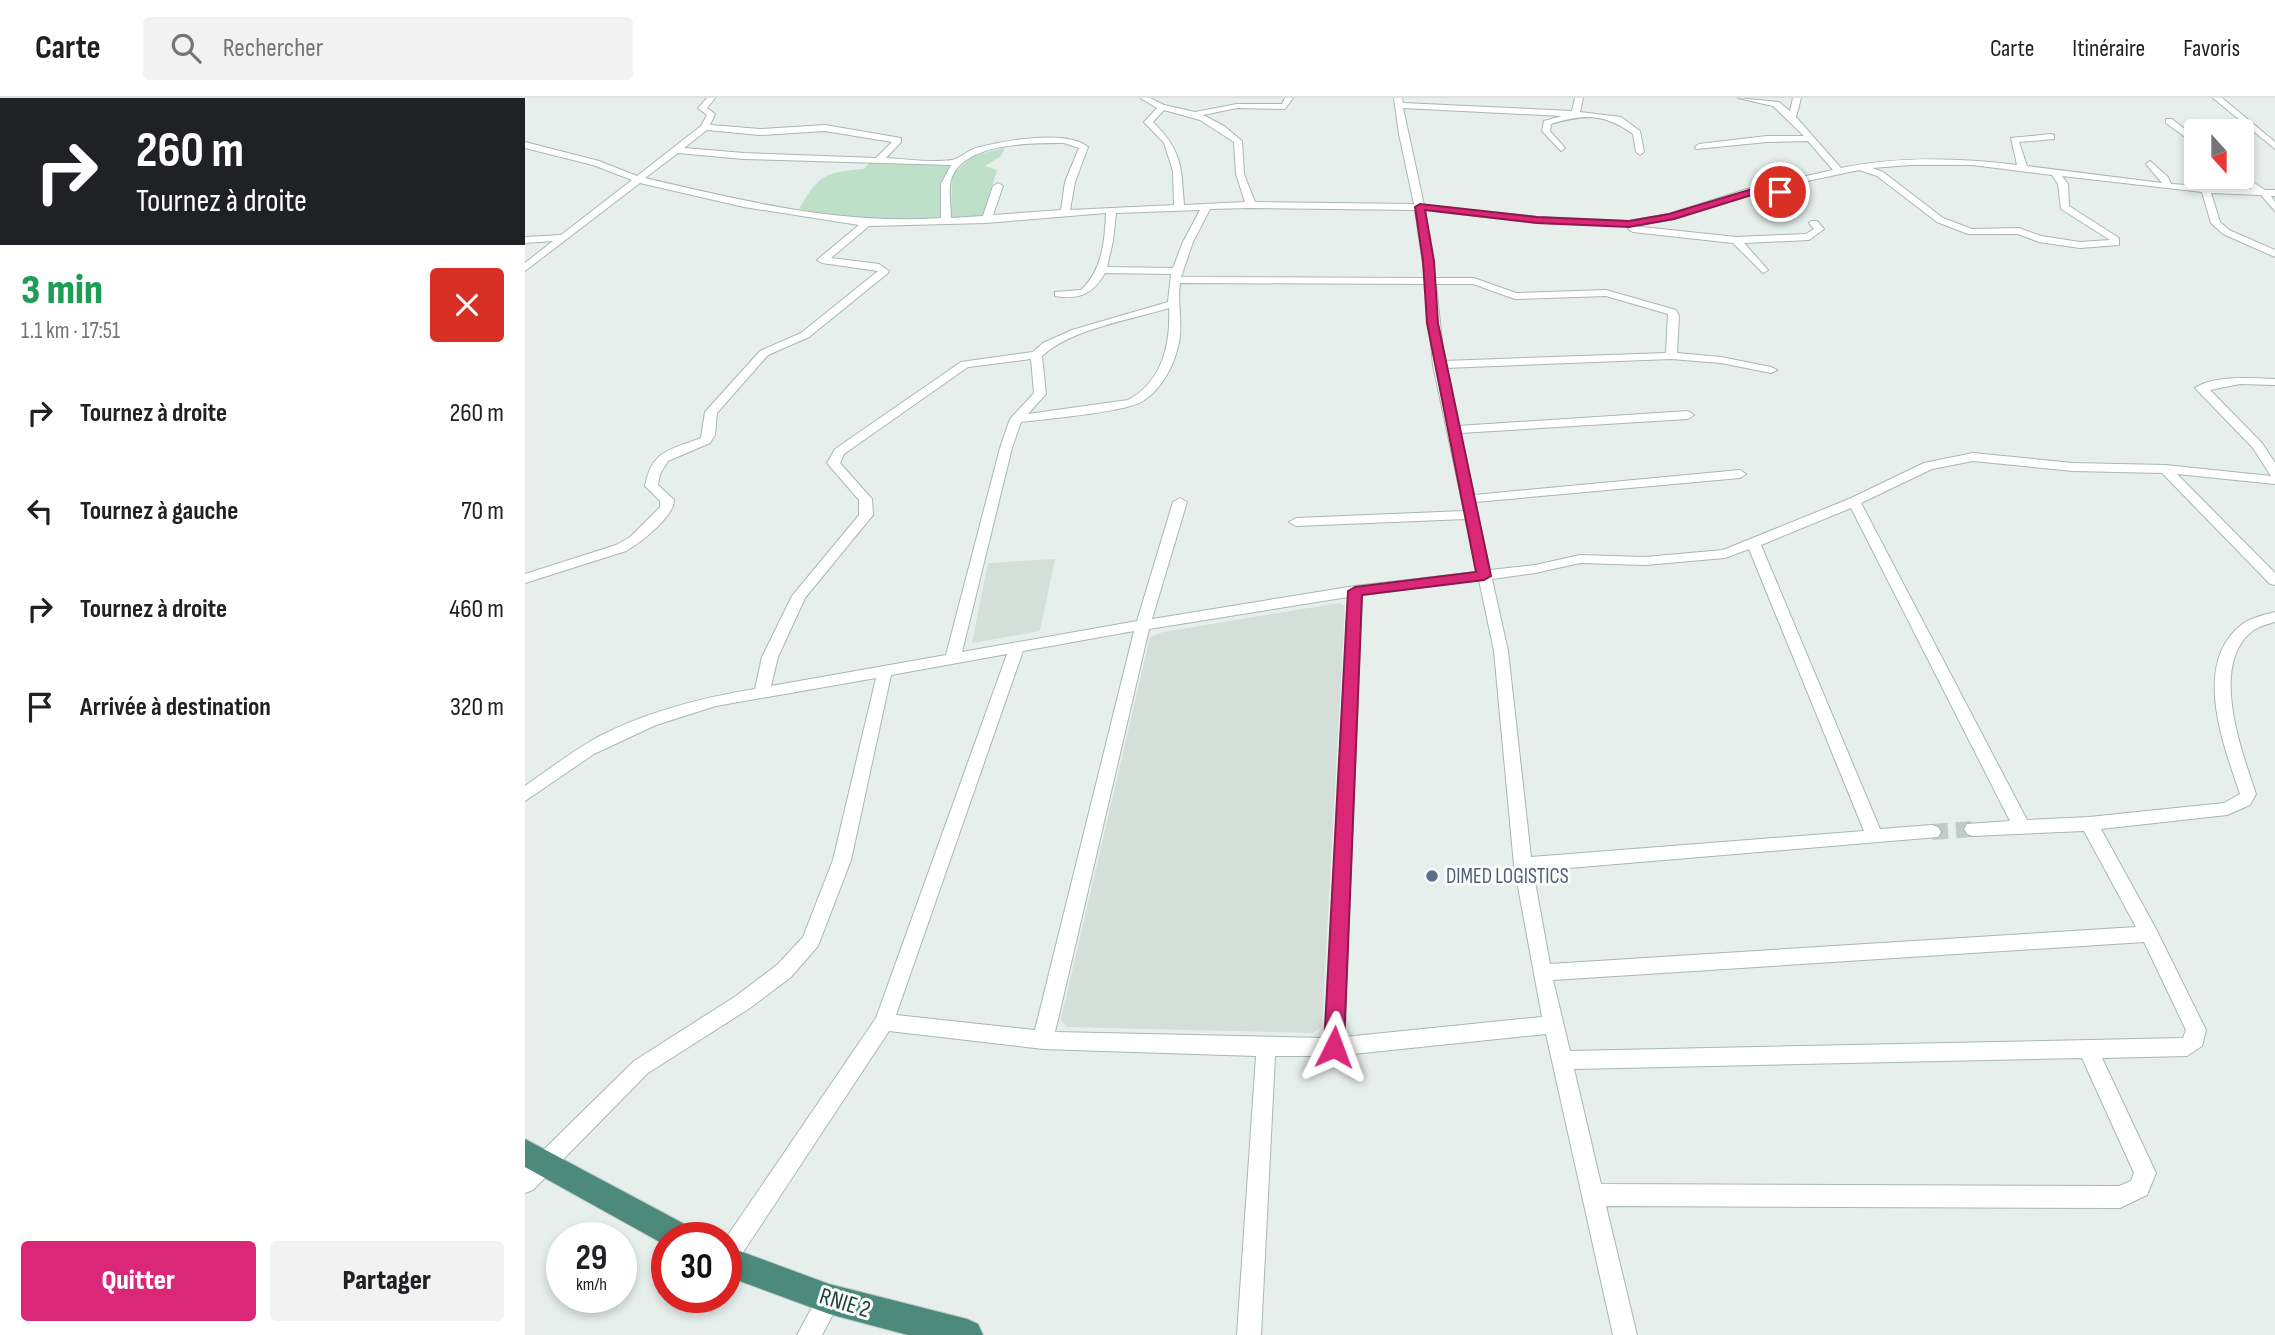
<!DOCTYPE html>
<html lang="fr">
<head>
<meta charset="utf-8">
<style>
	:root { --surface:#fff; --page:#f2f2f2; --text:#202124; --muted:#757577; --line:#e0e0e0; --accent:#db2777 }
	body { margin:0; font-family:"Sofia Sans Condensed",sans-serif; background:var(--page); color:var(--text); height:100vh; display:flex; flex-direction:column; font-size:26px; white-space:nowrap }
	* { box-sizing:border-box; margin:0 }
	p { font-size:23px; color:var(--muted) }
	.icon { flex:none; width:38px; height:38px; fill:none; stroke:currentColor; stroke-width:2; stroke-linecap:round; stroke-linejoin:round }
	.map { position:relative; flex:1; overflow:hidden }
	.drawer { display:flex; flex-direction:column; background:var(--surface); width:525px }
	.drawer>* { flex:none }
	.hud { background:#202124; color:#fff; overflow:hidden }
	.needle { width:46px; rotate:159deg }
	.tools { position:absolute; left:1659px; top:21px; display:grid; gap:14px }
	.tools a { display:grid; place-items:center; width:70px; height:70px; border-radius:7px; background:var(--surface); box-shadow:0 4px 10px #0003; font-size:35px }
	.speed { position:absolute; left:21px; top:1124px; display:flex; gap:14px; font-size:35px; font-weight:700; text-align:center }
	.speed>* { display:grid; place-content:center; width:91px; height:91px; border-radius:50%; background:var(--surface); box-shadow:0 4px 10px #0003; line-height:1 }
	.speed small { font-size:18px; font-weight:400 }
	.speed .limit { border:10px solid #d22; background:#fff; color:#111 }
	.pin { position:absolute; display:grid; place-items:center; width:60px; height:60px; color:#fff; margin:-30px; border:4px solid #fff; border-radius:50%; box-shadow:0 2px 7px #0007 }
	.me { position:absolute; width:77px; margin:-38px; rotate:3deg; stroke-linejoin:round; filter:drop-shadow(0 0 5px #0008) }
	.turn { display:flex; align-items:center; gap:24px; height:147px; padding:0 21px; font-size:32px }
	.turn .icon { width:91px; height:91px; stroke-width:2.5 }
	.turn b { display:block; font-size:49px; line-height:60px }
	.round { display:grid; place-items:center; flex:none; width:74px; height:74px; border-radius:7px; background:var(--page) }
	.overview { display:flex; align-items:center; justify-content:space-between; height:119px; padding:0 21px }
	h1 { font-size:42px; font-weight:800; line-height:52px; color:#1e9e55 }
	.button { display:flex; gap:14px; margin-top:auto; padding:14px 21px }
	.button a { flex:1; height:80px; border-radius:7px; background:var(--accent); color:#fff; font-size:28px; font-weight:800; line-height:80px; text-align:center }
	.button a+a { background:var(--page); color:var(--text) }
	ul { padding:0; list-style:none }
	li { display:flex; align-items:center; gap:21px; height:98px; padding:0 21px }
	li div { flex:1 }
	li b { display:block; font-size:26px }
	li em { font-style:normal }
	header { display:flex; align-items:center; gap:42px; box-sizing:border-box; height:98px; padding:0 35px; background:var(--surface); border-bottom:2px solid var(--line) }
	header strong { font-size:33px }
	nav { display:flex; gap:38px; margin-inline-start:auto; font-size:24px }
	.search { width:490px; height:63px; background:var(--page); display:flex; align-items:center; gap:18px; box-sizing:border-box; padding:0 24px; border-radius:7px; color:var(--muted); font-size:26px }
	main { display:flex; flex:1; min-height:0 }
	.map>svg:first-child { display:block }
</style>
</head>
<body>
<header>
<strong>Carte</strong>
<div class="search"><svg class="icon" aria-label="search" viewBox="0 0 24 24"><circle cx="10" cy="10" r="6"/><path d="M15 15l6 6"/></svg>Rechercher</div>
<nav><a>Carte</a><a>Itinéraire</a><a>Favoris</a></nav>
</header>
<main>
<section class="drawer">
<div class="hud">
<div class="turn"><svg class="icon" aria-label="right" viewBox="0 0 24 24"><path d="M7 20v-9h11M14 6l5 5-5 5"/></svg><div><b>260 m</b>Tournez à droite</div></div>
</div>
<div class="overview"><div><h1>3 min</h1><p>1.1 km · 17:51</p></div><a class="round" style="background:#d93025;color:#fff"><svg class="icon" aria-label="close" viewBox="0 0 24 24"><path d="M6 6l12 12M18 6L6 18"/></svg></a></div>
<ul>
<li><svg class="icon" aria-label="right" viewBox="0 0 24 24"><path d="M7 20v-9h11M14 6l5 5-5 5"/></svg><div><b>Tournez à droite</b></div><em>260 m</em></li>
<li><svg class="icon" aria-label="left" viewBox="0 0 24 24"><path d="M17 20v-9H6M10 6l-5 5 5 5"/></svg><div><b>Tournez à gauche</b></div><em>70 m</em></li>
<li><svg class="icon" aria-label="right" viewBox="0 0 24 24"><path d="M7 20v-9h11M14 6l5 5-5 5"/></svg><div><b>Tournez à droite</b></div><em>460 m</em></li>
<li><svg class="icon" aria-label="arrive" viewBox="0 0 24 24"><path d="M6 21V4h12l-3 4 3 4H6"/></svg><div><b>Arrivée à destination</b></div><em>320 m</em></li>
</ul>
<div class="button"><a>Quitter</a><a>Partager</a></div>
</section>
<div class="map">
<svg width="1750" height="1237" viewBox="0 0 1750 1237">
	<rect width="100%" height="100%" fill="#e6efeb"/>
	<path fill="#d4dfda" d="M530,461L515,533L447,545L463,465Z
		M814,505L820,508L797,928L788,935L541,929L536,921L625,539L638,534Z"/>
	<path fill="#bfe0c8" d="M480,50L476,58L460,68L472,72L457,120L426,121L427,78L446,58Z
		M346,63L428,66L417,81L415,122L345,123L274,111C294,77 299,74 339,71Z"/>
	<g fill="none" stroke-linecap="round" stroke-linejoin="round">
		<path stroke="#bfccc8" stroke-width="16" stroke-dasharray="16 8" stroke-linecap="butt" d="M1407,734L1448,731"/>
		<defs>
			<path id="minor" d="M182,0H190L182,10L190,16L185,27L235,31L300,27L376,40V44L361,60C382,61 406,65 427,62C434,61 442,53 451,50C477,43 541,31 563,49L550,84L545,112L649,107L648,73L639,45L619,24L632,10L615,0H625L639,7L670,14L712,6H757L760,0H768L760,11L712,10L678,17L699,28L717,43L719,76L730,104L889,106L874,36L869,0H877L878,5L1047,13L1050,0H1058L1055,14L1096,19L1115,33L1119,54L1115,57L1111,54L1108,36C1079,15 1059,16 1026,26L1025,33L1040,50L1036,53L1017,33L1019,23L1037,18L878,10L899,107L1012,119L1104,123L1144,116L1222,91L1308,72L1283,43L1242,44L1171,51L1170,49L1174,46L1242,38H1279L1248,8L1213,0L1254,4L1265,13L1268,0H1276L1271,19L1316,70C1374,58 1434,60 1492,67L1486,40L1526,36L1529,37V41L1494,44L1502,68L1637,85L1621,66L1625,63L1643,79L1646,86L1727,91L1710,79L1717,77L1740,92H1750V98H1746L1750,104V113L1736,97L1686,95L1695,124L1704,132L1750,152V159L1698,136L1686,125L1677,94L1537,78L1543,86L1544,108L1594,140V147L1555,150L1514,144L1493,136H1443L1412,124L1352,78L1334,72L1254,89L1275,107V111H1269L1245,91L1149,121L1108,128L1211,139L1281,136L1289,131L1284,125L1286,123H1292L1299,131L1284,142L1219,145L1243,172L1238,175L1208,145L1108,134L1103,131L1107,128L1012,125L900,112L910,180H949L991,195L1081,192L1151,212L1154,218L1152,255L1196,259L1246,269L1252,272L1246,275L1196,265L1146,261L920,270L933,328L1163,313L1169,317L1163,321L935,335L949,397L1215,372L1221,376L1215,380L950,404L965,472L1010,467L1055,457L1120,459L1198,452L1324,401L1399,365L1448,355L1548,365L1640,367L1746,378L1728,350L1670,290C1688,277 1728,280 1750,281V287L1715,286L1685,292L1737,345L1750,365V386L1652,376L1750,475V487L1745,486L1637,375L1548,373L1448,363L1407,371L1336,405L1502,722L1564,719L1699,705L1715,696C1699,648 1667,568 1715,528C1724,520 1739,517 1750,514V524C1742,526 1732,529 1725,535C1685,570 1717,654 1731,696L1725,707L1702,717L1576,731L1631,831L1681,932L1677,948L1662,958L1577,960L1631,1075L1622,1097L1595,1110L1081,1108L1112,1237H1088L1021,936L809,958H750L736,1237H712L731,958L518,951L364,933L209,1168L201,1171V1140L351,920L482,556L366,577L326,762L293,848L266,879L225,910L123,975L8,1092L0,1095V1070L109,963L211,898L252,867L278,839L308,762L351,580L191,608L131,627L69,656L0,703V688C23,672 46,654 71,640C120,614 175,600 230,591L237,559L267,498L334,417V402L302,365L310,351L436,264L508,254L518,245L547,232L643,204L646,176L580,175C568,196 554,202 530,198V194L556,192C577,173 580,143 581,115L461,125L344,128L306,160L354,166L364,173L363,175L284,239L243,257L192,315L190,337L185,345L143,363L135,376L133,387L149,402C149,419 115,445 101,453L0,485V476L91,447L105,439L135,409V403L120,388C127,351 146,352 176,340L180,314L235,253L276,235L353,173L297,165L292,162L334,127L219,109L115,85L0,173V165L28,143L0,145V139L36,137L107,82L68,67L0,50V44L74,63L112,78L176,28L182,17L173,10ZM639,12L675,22L709,44L711,76L720,104L659,107C656,67 657,53 628,24ZM182,32L235,37L300,33L367,44L351,60L219,55L159,50ZM539,45L554,50L540,84L536,112L468,117L478,88L473,85L468,88L458,118L426,120C426,107 423,94 426,82C437,44 508,45 539,45ZM153,55L219,61L426,67L416,86V120C315,127 218,103 120,80ZM1385,67H1447L1527,77L1533,86L1536,111L1585,142L1555,144L1516,138L1494,130L1447,131L1418,120L1358,74L1347,70ZM726,110L890,112L900,180L656,179L668,144L685,111ZM675,112L658,144L648,170L582,169L588,143L591,115ZM655,185L900,186L908,267L939,413L771,420L764,424L771,428L941,421L952,474L830,488L627,521L662,404L655,400L648,404L612,523L437,554L487,350L496,324C520,321 602,314 618,303C637,291 650,266 654,244C658,225 652,205 655,185ZM911,186H948L990,201L1081,198L1143,216L1141,255L919,263ZM644,210C646,246 637,284 603,302L503,316L521,296L517,258C546,231 605,222 644,210ZM506,261L509,295L485,321L475,350L421,557L246,588L253,559L280,500L348,417L347,401L315,365L319,356L443,269ZM1326,410L1485,723L1442,726L1439,731L1442,736L1448,738L1559,733L1611,829L1025,866L1008,773L1413,739L1416,734L1413,729L1407,727L1355,731L1236,447ZM1224,451L1339,733L1006,759L983,553L967,481L1010,475L1055,465L1120,467L1200,460ZM954,482L969,553L989,767L1017,919L819,939L837,497ZM823,499L800,940L530,934L624,531ZM609,533L510,932L371,917L498,553ZM1619,844L1661,932L1658,940L1045,953L1028,882ZM1557,960L1609,1075L1606,1083L1594,1088L1076,1086L1049,971Z
				M1688,0H1697L1750,44V51Z
				M1641,21H1647L1671,40V47L1641,25Z
				M304,1189L312,1193L316,1201L297,1237H272L296,1193Z"/>
			<path id="trunk" d="M0,1041L165,1129L170,1139H142V1148L0,1069Z
				M201,1148L304,1186L442,1221L453,1226L458,1237H383L304,1216L201,1178Z"/>
		</defs>
		<use href="#minor" stroke="#a8b8b2" stroke-width="2"/>
		<use href="#trunk" stroke="#c2cac8" stroke-width="2"/>
		<use href="#minor" fill="#fff" fill-rule="evenodd"/>
		<use href="#trunk" fill="#4c8a7c" fill-rule="evenodd"/>
	</g>
	<path fill="#db2777" stroke="#8e194d" stroke-width="2" d="M1247,85L1258,93V96L1246,91L1149,121L1104,129L1012,125L900,112L909,163L913,225L966,478L959,482L837,497L819,949L816,956L809,958L802,956L799,949L823,493L830,489L951,474L902,225L898,163L890,109L895,106L1012,119L1104,123L1144,116Z"/>
	<circle fill="#5c6f8a" stroke="#f7fbf9" stroke-width="2.5" cx="907" cy="778" r="7"/>
	<g text-anchor="middle" dominant-baseline="central" stroke-width="6" stroke-linejoin="round" paint-order="stroke">
		<g font-size="21" fill="#4e5e75" stroke="#f7fbf9" text-anchor="start">
			<text x="921" y="778">DIMED LOGISTICS</text>
		</g>
		<g font-size="24" fill="#24423a" stroke="#f7fbf9">
			<text transform="translate(320 1205) rotate(17)">RNIE 2</text>
		</g>
	</g>
</svg>
<div class="tools">
<a><svg class="needle" viewBox="-14 -14 28 28"><path d="M0-13l5 13h-10z" fill="#e53935"/><path d="M0 13l5-13h-10z" fill="#757577"/></svg></a>
</div>
<div class="speed"><div>29<small>km/h</small></div><div class="limit">30</div></div>
<div class="pin" style="left:1255px;top:94px;background:#d93025"><svg class="icon" aria-label="arrive" viewBox="0 0 24 24"><path d="M6 21V4h12l-3 4 3 4H6"/></svg></div>
<svg class="me" style="left:809px;top:949px" viewBox="-20 -20 40 40"><path d="M0-17L14 15 0 8-14 15z" fill="#db2777" stroke="#fff" stroke-width="4"/></svg>
</div>
</main>
</body>
</html>
